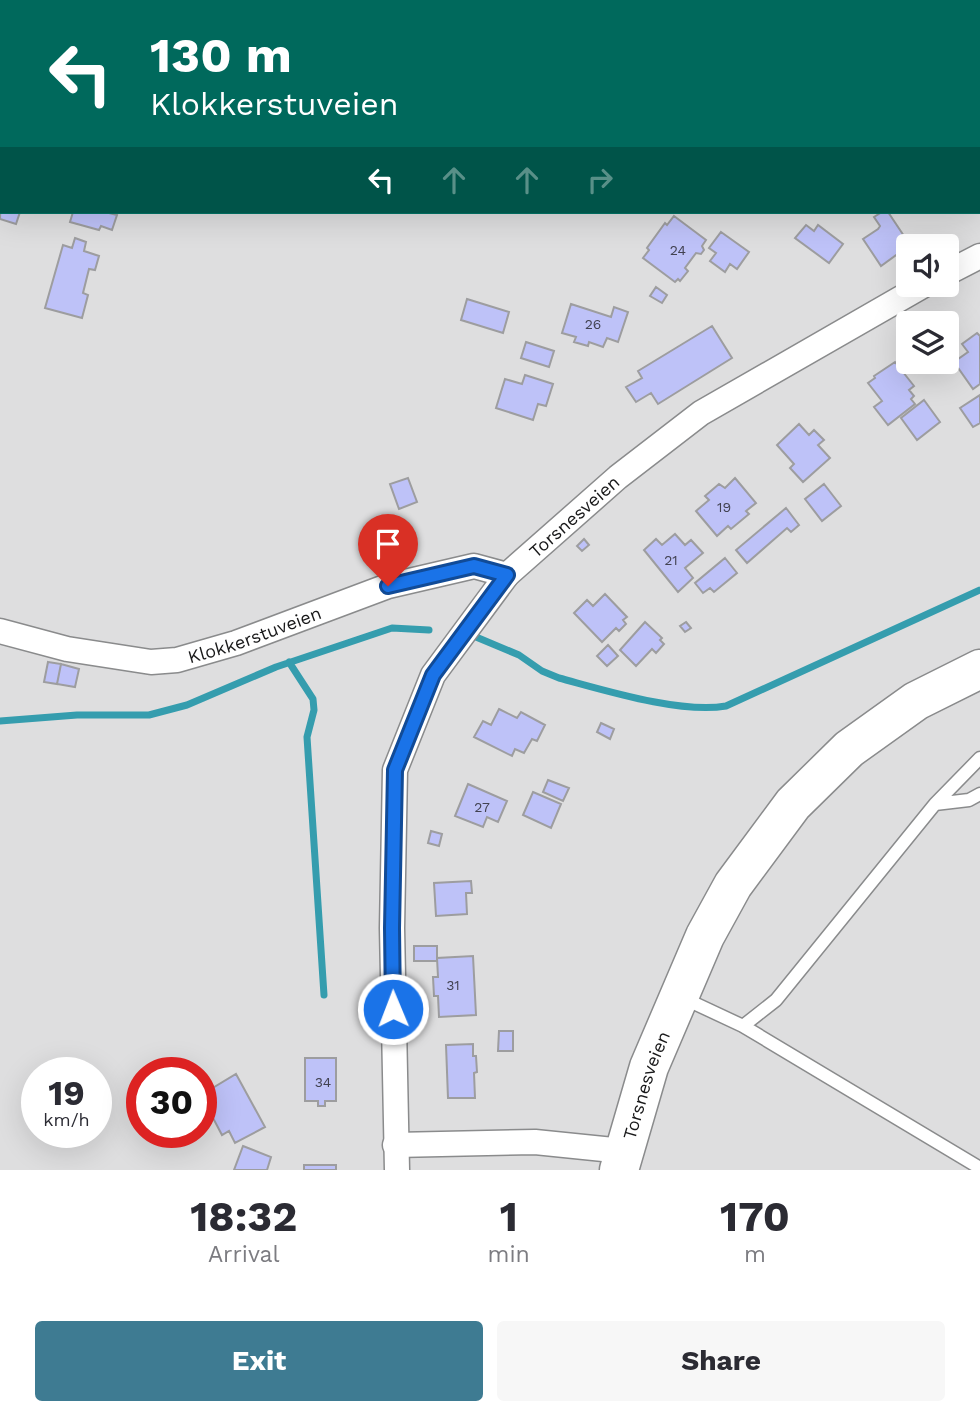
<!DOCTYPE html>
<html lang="en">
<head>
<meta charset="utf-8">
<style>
	:root { --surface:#fff; --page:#f7f7f7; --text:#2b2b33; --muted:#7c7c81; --accent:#3e7b92 }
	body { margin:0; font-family:"Work Sans",sans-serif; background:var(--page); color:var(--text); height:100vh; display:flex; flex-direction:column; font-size:26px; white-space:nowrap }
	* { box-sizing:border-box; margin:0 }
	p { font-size:23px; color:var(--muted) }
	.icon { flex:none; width:38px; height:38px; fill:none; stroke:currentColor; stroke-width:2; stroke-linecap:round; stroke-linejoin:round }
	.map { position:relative; height:1170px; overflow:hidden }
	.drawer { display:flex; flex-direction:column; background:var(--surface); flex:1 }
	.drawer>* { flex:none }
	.banner { position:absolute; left:0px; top:0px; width:980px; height:214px; box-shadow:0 7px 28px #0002; background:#00695c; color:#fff; overflow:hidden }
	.buttons { position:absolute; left:896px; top:234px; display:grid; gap:14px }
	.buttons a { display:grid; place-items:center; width:63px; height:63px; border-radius:7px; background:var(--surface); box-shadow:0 7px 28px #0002; font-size:35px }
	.speed { position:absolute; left:21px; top:1057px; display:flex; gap:14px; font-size:35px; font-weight:700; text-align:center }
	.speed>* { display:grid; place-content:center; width:91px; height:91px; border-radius:50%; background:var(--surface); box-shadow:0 7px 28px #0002; line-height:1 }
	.speed small { font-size:18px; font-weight:400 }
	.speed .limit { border:10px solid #d22; background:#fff; color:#111 }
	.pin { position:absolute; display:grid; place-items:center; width:60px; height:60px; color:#fff; margin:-72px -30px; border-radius:50% 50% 50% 0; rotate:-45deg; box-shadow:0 0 7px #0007 }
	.pin .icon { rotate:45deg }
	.me { position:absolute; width:77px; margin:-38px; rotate:359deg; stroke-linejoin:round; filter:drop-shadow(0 0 5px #0008) }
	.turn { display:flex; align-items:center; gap:24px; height:147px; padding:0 35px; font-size:32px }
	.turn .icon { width:91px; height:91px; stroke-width:2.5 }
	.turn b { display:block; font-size:49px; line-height:60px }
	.lanes { display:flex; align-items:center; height:66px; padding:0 35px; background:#0003; justify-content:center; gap:35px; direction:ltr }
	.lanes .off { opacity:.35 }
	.eta { display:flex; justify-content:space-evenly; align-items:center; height:119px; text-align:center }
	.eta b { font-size:42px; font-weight:700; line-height:49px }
	.cta { display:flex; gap:14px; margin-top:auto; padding:14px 35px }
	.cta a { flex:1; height:80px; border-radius:7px; background:var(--accent); color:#fff; font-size:28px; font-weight:700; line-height:80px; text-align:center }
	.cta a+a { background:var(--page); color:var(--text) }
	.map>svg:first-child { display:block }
</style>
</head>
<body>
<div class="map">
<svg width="980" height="1170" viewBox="0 0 980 1170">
	<rect width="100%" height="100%" fill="#dededf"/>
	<path fill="#bfc57a" d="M803,0H980V150L978,2Z"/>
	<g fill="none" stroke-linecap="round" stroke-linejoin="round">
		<path stroke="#359dae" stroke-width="7" d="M476,637L519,655L542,671L559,678C604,690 681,714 726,706L980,590
			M289,662L313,699L314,710L307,737L324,995
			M0,721L77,715H149L187,705L276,667L392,628L429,630"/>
	</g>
	<path fill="#bec2f8" stroke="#9d9d9f" stroke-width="2" d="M2,170V212H20L16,224L0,219Z
		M73,212H105L117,215L112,230L101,226L99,230L70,222Z
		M882,212H888L910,245L881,266L863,239L878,229L880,226L874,217Z
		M674,216L706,240L702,246L704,250L701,254L696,253L685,268L688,271L680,281L678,279L675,282L643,258L649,250L647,248L665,223L667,225Z
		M806,225L814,231L818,225L843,244L829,263L795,238Z
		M721,232L749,252L737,269L730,264L725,272L710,261L716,253L709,248Z
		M75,238L86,242L84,251L99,256L95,270L89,269L83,293L88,295L82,318L45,308L63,245L72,248Z
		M656,287L667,295L662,303L650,296Z
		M467,299L509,312L503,333L461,320Z
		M571,304L611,317L614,307L628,312L618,342L607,338L603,347L589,342L588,346L574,342L576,337L562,333Z
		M712,326L732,358L658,404L651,393L636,402L626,387L642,378L638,371Z
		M977,333L980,336V384L973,389L954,362L968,352L962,344Z
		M526,342L554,351L549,367L521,358Z
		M895,362L914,386L909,390L914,396L911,399L915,404L888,425L874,407L882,401L868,383L875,378L874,376Z
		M525,375L553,384L546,406L538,404L533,420L496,408L505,379L522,384Z
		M980,395V423L973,427L960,408Z
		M924,400L940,422L917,440L901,418Z
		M799,424L809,435L814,430L824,440L818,445L830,458L803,482L790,468L794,464L777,445Z
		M408,478L417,502L399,509L390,484Z
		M735,478L756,503L746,511L749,514L731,529L728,526L717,536L696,511L709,500L705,496L719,484L725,488Z
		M824,484L841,506L822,521L805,499Z
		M786,508L799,525L791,532L787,528L747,563L736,550Z
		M675,534L685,545L691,540L703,553L685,568L693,578L678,592L644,550L656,539L662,545Z
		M584,539L589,545L582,551L577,546Z
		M725,558L737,573L714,592L710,588L703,593L695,583Z
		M605,594L627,617L623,620L626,624L619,631L616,628L602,642L574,613L587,600L593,606Z
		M645,622L662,638L660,640L664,644L656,653L652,649L636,666L620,650Z
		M686,622L691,628L685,632L680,626Z
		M608,645L618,656L607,666L597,656Z
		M48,662L61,664L57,684L44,682Z
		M61,664L79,669L75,687L57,684Z
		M499,709L517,718L521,712L545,725L537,741L532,739L524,753L515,749L512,756L474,737L483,721L491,725Z
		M601,723L614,729L610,739L597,732Z
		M548,780L569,788L563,801L543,792Z
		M468,784L507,801L498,822L487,817L483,827L455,816Z
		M533,792L561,804L551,828L523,815Z
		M431,831L442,834L439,846L428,843Z
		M471,881L472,893H466L467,914L436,916L434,883Z
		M414,946H437V961H414Z
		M473,956L476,1015L439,1017L438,996H434L433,977H438L437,958Z
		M499,1031H513V1051H498Z
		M473,1044V1056H476L477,1072L474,1073L475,1098H448L446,1045Z
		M305,1058H336V1101H325V1106H318V1101H305Z
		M236,1074L265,1127L235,1143L229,1131L222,1135L212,1116L208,1118L201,1105V1095Z
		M243,1146L271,1157L267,1170H234Z
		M304,1165H336V1170H304Z"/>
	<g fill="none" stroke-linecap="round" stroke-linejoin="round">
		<defs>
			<path id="service" d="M935,804L969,800L980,794
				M681,997L743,1026L980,1168
				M743,1026L776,1000L935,804L980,758"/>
			<g id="minor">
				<path d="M792,2L794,0"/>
				<path d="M978,155L980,156"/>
				<path d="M947,273L980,256"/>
				<path id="s1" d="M0,631L67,649L151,662L177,660L236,643L388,586L474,566L507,575"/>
				<path d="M395,1145L535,1142L623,1151"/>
				<path id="s2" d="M397,1170L392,928L395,770L433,675L507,575L618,477L701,413L924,285"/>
			</g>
			<g id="primary">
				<path id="s3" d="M619,1170L649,1067L705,936L733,885L793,804L849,749L916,701L980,669"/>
			</g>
		</defs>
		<use href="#service" stroke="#8a8b8c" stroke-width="15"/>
		<use href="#minor" stroke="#8a8b8c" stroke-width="27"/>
		<use href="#primary" stroke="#8a8b8c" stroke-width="41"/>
		<use href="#service" stroke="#fff" stroke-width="12"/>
		<use href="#minor" stroke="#fff" stroke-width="24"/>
		<use href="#primary" stroke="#fff" stroke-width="38"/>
	</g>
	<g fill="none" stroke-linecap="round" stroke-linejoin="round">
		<defs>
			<path id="route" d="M388,586L474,566L507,575L433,675L395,770L392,928L393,1009"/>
		</defs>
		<use href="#route" stroke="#114b97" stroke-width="18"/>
		<use href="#route" stroke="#1a73e8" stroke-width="12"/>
	</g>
	<g text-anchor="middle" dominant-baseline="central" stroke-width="7" stroke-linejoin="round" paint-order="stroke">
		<g font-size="14" fill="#424251">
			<text x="678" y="250">24</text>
			<text x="593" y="324">26</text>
			<text x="724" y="507">19</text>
			<text x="671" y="560">21</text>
			<text x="482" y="807">27</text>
			<text x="453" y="985">31</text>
			<text x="323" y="1082">34</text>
		</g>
		<g font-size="18" fill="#181819" stroke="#fff">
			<text stroke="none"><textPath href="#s2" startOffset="716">Torsnesveien</textPath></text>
			<text stroke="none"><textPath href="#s1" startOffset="262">Klokkerstuveien</textPath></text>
			<text stroke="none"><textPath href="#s3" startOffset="89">Torsnesveien</textPath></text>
		</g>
	</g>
</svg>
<div class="buttons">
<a><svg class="icon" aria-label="sound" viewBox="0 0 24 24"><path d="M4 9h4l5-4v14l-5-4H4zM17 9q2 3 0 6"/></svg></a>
<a><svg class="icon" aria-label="layers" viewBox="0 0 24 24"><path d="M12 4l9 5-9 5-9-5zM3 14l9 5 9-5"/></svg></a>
</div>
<div class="speed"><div>19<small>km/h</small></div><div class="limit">30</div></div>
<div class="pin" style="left:388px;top:586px;background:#d93025"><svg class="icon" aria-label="arrive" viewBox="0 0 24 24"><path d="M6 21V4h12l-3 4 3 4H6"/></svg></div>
<svg class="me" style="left:393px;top:1009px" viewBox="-20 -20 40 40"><circle r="17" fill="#1a73e8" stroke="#fff" stroke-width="3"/><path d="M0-11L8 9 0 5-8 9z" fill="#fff"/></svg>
<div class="banner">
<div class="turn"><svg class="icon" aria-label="left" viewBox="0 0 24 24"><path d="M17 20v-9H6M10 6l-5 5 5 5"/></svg><div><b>130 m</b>Klokkerstuveien</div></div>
<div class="lanes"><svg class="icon" aria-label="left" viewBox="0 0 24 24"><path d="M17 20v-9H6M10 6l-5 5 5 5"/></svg><svg class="icon off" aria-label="ahead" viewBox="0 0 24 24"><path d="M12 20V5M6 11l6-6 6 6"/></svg><svg class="icon off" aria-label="ahead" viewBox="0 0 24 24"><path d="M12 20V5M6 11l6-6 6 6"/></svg><svg class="icon off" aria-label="right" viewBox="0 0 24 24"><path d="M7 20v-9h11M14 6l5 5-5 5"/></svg></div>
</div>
</div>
<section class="drawer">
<div class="eta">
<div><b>18:32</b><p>Arrival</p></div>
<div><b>1</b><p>min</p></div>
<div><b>170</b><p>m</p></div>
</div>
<div class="cta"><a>Exit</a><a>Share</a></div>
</section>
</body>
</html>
